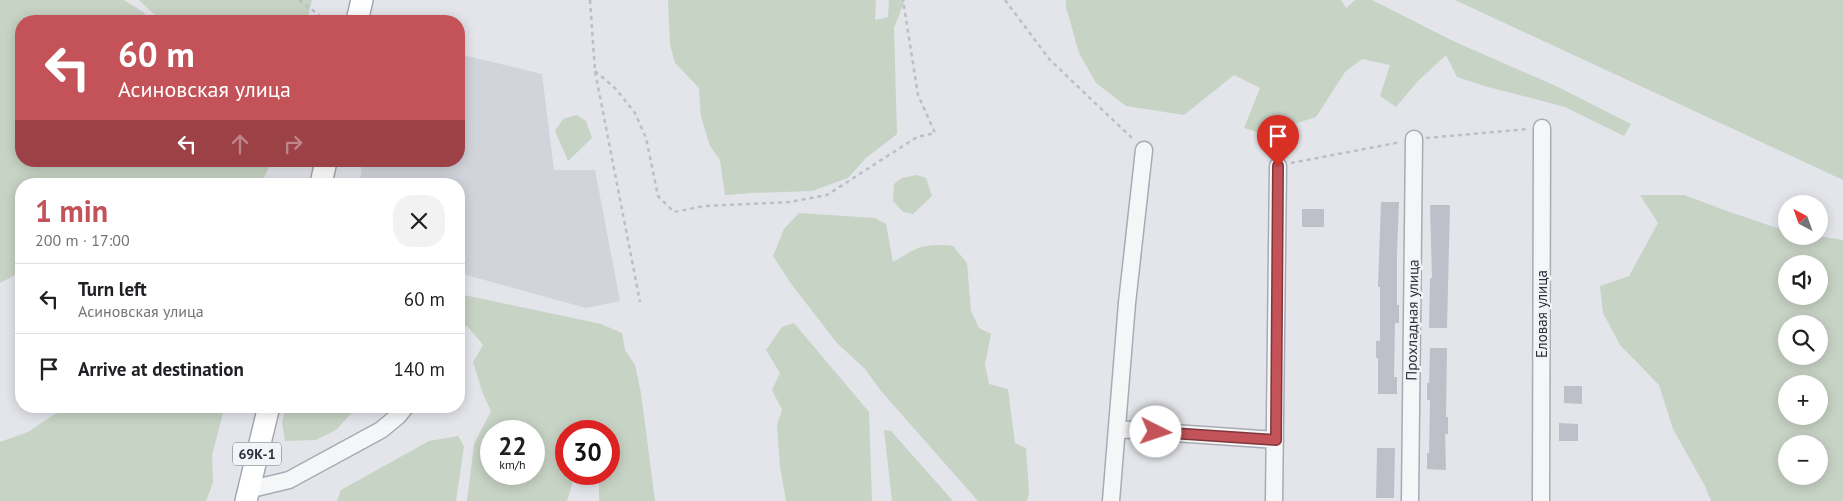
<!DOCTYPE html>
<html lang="en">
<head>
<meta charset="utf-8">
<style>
	:root { --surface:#fff; --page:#f2f2f2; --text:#202124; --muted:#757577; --line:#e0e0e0; --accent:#c35359 }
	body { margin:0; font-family:"PT Sans",sans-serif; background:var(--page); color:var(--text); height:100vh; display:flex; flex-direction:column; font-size:19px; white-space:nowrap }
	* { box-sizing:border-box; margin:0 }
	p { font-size:16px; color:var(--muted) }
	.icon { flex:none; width:28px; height:28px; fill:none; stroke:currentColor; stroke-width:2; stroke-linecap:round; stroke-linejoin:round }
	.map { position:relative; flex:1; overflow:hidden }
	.sheet { position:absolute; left:15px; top:178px; width:450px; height:235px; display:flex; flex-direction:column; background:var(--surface); border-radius:20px; box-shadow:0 2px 12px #0003 }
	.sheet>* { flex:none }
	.hud { position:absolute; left:15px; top:15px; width:450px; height:152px; border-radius:20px; box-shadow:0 2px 12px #0003; background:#c35359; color:#fff; overflow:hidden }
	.needle { width:32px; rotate:319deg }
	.tools { position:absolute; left:1778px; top:195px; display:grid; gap:10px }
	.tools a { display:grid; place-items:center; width:50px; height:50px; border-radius:50%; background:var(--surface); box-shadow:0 2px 12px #0003; font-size:25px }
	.speed { position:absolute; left:480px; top:420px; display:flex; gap:10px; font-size:25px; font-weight:700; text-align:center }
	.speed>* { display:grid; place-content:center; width:65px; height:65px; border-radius:50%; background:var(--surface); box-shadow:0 2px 12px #0003; line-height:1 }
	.speed small { font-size:12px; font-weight:400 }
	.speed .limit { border:8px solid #d22; background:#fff; color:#111 }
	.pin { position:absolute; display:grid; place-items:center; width:42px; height:42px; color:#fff; margin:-51px -21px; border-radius:50% 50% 50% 0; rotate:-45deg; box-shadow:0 0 5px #0007 }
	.pin .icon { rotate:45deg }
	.me { position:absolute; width:55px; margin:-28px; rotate:94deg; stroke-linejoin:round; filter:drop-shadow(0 0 4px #0008) }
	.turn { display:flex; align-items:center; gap:18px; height:105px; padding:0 20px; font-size:22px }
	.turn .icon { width:65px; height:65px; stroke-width:2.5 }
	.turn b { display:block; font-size:35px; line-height:42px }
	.lanes { display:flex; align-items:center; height:48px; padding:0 20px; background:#0003; justify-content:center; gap:25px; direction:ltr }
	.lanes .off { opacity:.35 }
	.round { display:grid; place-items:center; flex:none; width:52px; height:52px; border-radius:20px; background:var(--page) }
	.head { display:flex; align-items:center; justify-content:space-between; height:85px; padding:0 20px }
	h1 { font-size:30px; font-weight:700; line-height:38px; color:var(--accent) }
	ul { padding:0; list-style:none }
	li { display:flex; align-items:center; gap:15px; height:70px; padding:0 20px; border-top:1px solid var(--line) }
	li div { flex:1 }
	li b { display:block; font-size:19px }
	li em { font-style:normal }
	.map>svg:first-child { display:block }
</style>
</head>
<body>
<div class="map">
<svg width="1843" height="501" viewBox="0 0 1843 501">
	<rect width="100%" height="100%" fill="#e3e5ea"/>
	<path fill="#d1d4db" d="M459,54L542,74L554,170H595L620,301L586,308L459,273V184H360L362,161H459Z"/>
	<path fill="#c7d3c5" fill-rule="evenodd" d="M0,0H124L143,12L152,21H21V161H272L261,184H21V272L0,283Z
		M139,0H312L307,21H161Z
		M668,0H876L875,20L888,17L889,0H905L894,28L897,134L866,158L848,178L812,191L752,193L725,195L720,160L710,146L701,117L699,88L675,63L670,45Z
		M1066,0H1341L1346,8L1355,0H1372L1453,41L1556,86L1631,124L1624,136L1565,107L1488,87L1457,77L1446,55L1418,81L1396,107L1380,96L1390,65L1362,59L1345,72L1316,117L1263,134L1244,128L1260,88L1234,75L1184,115L1126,106L1096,83L1079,53L1066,7Z
		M1455,0H1843V180Z
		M577,115L586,121L592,138L568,161L555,131L563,119Z
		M917,175L926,178L932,196L913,214L903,212L893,201L894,184L902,178Z
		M1640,195H1684L1730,212L1786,231V236H1819L1843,240V501H1711L1705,486L1673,429L1659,385L1620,345L1603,313L1600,286L1629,276L1658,223ZM1786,264H1819V296H1786ZM1786,324H1819V356H1786ZM1786,384H1819V416H1786ZM1786,444H1819V476H1786Z
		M799,213L875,218L886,224L893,262C918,247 923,243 953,246L967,263L971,311L979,328L991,334L985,365L989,384L1008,389L1015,443L1026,448L1029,492L1027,501H978L881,391L865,369L837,343L792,285L773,256L784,229Z
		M459,294L601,324L622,333L625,350L635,365L641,393L655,501H599V474H609V431H566V474H575L567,501H467L474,444L491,411L483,394L473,362L483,345L468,327L459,322ZM491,431H534V474H491Z
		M794,323L869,412L872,501H786L780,467L777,425L782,410L772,390L780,373L766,350L782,327Z
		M67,406H225L212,455L213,483L206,501H0V442L28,432Z
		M286,406H358L336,430L316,440L285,441L282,422Z
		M884,430L891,431L953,501H892Z
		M458,436L464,446L456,501H337L341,490L429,441Z"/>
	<path fill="#bdc0c9" d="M1381,202H1399L1397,252V305H1399V323H1395L1394,377H1397V394H1378V358H1376V341H1380V287H1378Z
		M1430,205H1450L1447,328H1429L1430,278H1432Z
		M1302,209H1324V227H1302Z
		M1430,348H1447L1446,417H1448V434H1445L1446,470L1427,469V453H1429L1430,400H1427V383H1429Z
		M1564,386H1582V404L1564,403Z
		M1559,423L1578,424V441H1559Z
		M1377,448H1395L1394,498H1376Z"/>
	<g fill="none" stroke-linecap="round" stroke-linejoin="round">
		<defs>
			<path id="minor" d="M1117,429L1275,440
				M248,490L289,480L381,430L398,416L406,406
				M1111,501L1127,303L1144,150
				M1274,501L1278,166
				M1410,501L1414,139
				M1541,501L1542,128"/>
			<path id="major" d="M357,21L362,0
				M321,184L326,161
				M246,501L269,406"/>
		</defs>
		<use href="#minor" stroke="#a8abb4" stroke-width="19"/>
		<use href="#major" stroke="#a3a8b4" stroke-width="24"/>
		<path stroke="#bdbfc4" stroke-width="2.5" stroke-dasharray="4 4" stroke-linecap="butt" d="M299,0L327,21
			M590,0L595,71L640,302
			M1005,0L1050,60L1134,140
			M595,71L616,89L635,113L646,138L658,196L674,212L705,206L790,202L827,195L917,137L935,133L918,95L903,0
			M1426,138L1528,129
			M1291,163L1401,142"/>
		<use href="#minor" stroke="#f5f6f8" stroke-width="16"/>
		<use href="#major" stroke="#fff" stroke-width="21"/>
	</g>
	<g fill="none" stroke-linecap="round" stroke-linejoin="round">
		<defs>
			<path id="route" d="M1156,432L1276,440L1278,166"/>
		</defs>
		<use href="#route" stroke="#7f363a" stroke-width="12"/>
		<use href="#route" stroke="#c35359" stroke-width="9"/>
	</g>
	<g text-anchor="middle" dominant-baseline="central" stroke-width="5" stroke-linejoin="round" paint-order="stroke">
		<rect fill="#f2f4f7" stroke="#676c77" stroke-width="1" x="233" y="442.5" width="48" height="23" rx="4"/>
		<g font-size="14" font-weight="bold" fill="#2c3140">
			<text x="257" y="454">69К-1</text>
		</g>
		<g font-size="15" fill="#2c3140" stroke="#f2f4f7">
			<text transform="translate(1541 314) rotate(-90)">Еловая улица</text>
			<text transform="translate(1412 320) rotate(-89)">Прохладная улица</text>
		</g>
	</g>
</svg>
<div class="tools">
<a><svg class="needle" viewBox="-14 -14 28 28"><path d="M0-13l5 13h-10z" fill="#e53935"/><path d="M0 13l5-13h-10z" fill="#757577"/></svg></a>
<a><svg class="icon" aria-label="sound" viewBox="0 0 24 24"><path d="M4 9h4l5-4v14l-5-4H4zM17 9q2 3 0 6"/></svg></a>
<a><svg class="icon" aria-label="search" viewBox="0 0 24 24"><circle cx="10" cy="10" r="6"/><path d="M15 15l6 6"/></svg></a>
<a>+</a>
<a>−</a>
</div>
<div class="speed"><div>22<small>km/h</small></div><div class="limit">30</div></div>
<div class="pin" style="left:1278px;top:166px;background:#d93025"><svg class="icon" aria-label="arrive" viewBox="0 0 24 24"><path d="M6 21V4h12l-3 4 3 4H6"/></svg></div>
<svg class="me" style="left:1156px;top:432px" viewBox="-20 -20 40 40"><circle r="19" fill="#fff"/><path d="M0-13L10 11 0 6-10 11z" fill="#c35359"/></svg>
<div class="hud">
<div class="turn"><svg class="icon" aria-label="left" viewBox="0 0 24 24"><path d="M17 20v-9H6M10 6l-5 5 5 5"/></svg><div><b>60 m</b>Асиновская улица</div></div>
<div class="lanes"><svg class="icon" aria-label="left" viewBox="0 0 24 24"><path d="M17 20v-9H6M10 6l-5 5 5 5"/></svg><svg class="icon off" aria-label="ahead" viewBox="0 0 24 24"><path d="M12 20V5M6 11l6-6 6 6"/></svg><svg class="icon off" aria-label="right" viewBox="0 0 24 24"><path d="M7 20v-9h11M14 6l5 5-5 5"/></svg></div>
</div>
<section class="sheet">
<div class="head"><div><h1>1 min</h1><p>200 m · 17:00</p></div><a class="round"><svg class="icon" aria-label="close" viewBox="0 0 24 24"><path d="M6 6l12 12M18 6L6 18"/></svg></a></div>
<ul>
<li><svg class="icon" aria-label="left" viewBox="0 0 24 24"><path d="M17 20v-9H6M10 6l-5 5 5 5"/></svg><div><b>Turn left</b><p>Асиновская улица</p></div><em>60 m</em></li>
<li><svg class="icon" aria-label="arrive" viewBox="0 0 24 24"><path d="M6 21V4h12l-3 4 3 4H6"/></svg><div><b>Arrive at destination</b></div><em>140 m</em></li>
</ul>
</section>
</div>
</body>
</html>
